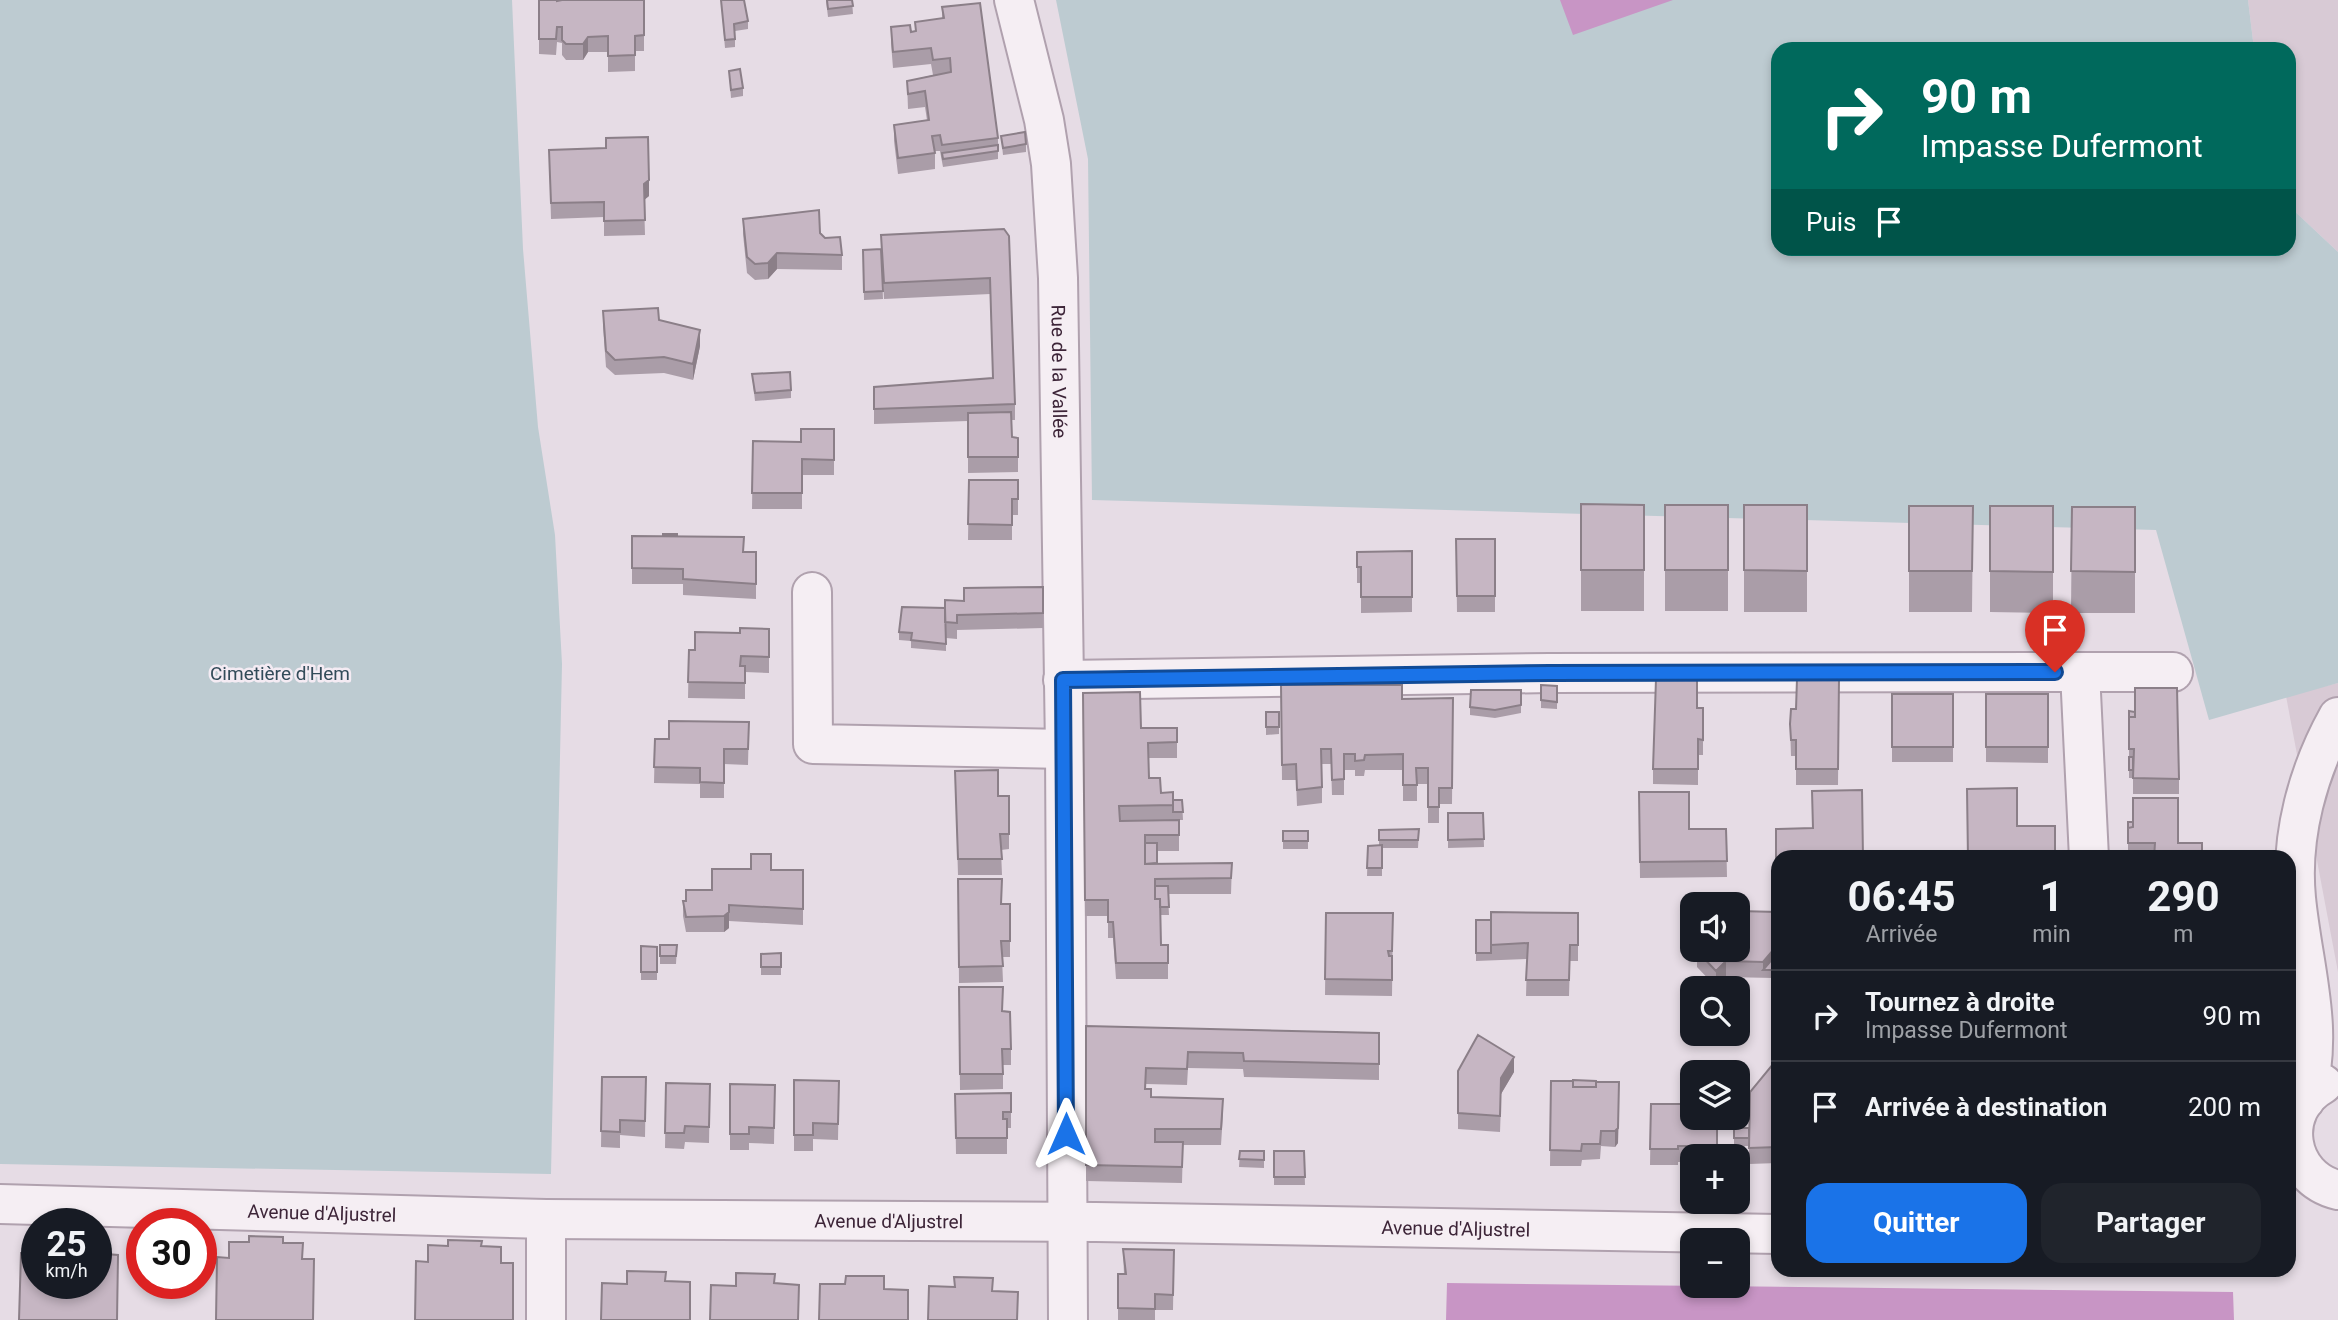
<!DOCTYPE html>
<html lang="fr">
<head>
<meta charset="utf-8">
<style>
	:root { --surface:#171b24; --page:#20242c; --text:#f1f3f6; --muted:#9ea1a6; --line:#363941; --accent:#1a73e8 }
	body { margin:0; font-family:Roboto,sans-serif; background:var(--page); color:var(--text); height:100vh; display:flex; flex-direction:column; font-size:26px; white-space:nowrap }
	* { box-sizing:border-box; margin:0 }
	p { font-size:23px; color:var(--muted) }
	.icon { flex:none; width:38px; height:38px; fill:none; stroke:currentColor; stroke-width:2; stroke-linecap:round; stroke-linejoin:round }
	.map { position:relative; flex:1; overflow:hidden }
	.details { position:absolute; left:1771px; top:850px; width:525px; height:427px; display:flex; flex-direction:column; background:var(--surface); border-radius:21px; box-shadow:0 4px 10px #0003 }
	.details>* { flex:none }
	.top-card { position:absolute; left:1771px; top:42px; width:525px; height:214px; border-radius:21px; box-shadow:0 4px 10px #0003; background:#00695c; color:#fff; overflow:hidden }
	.tools { position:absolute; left:1680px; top:892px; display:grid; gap:14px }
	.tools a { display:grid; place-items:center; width:70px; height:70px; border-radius:14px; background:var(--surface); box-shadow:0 4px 10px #0003; font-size:35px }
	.speed { position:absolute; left:21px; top:1208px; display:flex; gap:14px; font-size:35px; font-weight:700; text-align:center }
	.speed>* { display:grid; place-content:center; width:91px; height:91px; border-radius:50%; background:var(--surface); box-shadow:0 4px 10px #0003; line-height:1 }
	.speed small { font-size:18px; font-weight:400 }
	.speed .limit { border:10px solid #d22; background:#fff; color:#111 }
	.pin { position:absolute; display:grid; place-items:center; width:60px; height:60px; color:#fff; margin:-72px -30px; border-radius:50% 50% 50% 0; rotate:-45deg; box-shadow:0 0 7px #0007 }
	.pin .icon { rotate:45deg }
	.me { position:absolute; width:77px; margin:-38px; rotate:0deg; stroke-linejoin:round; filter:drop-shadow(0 0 5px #0008) }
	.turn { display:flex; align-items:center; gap:24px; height:147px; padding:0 35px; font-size:32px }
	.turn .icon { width:91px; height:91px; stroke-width:2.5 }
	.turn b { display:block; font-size:49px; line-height:60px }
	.then { display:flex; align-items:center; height:66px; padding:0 35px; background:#0003; gap:14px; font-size:26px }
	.eta { display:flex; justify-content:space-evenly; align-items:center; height:119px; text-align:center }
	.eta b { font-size:42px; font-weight:700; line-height:49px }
	.primary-button { display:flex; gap:14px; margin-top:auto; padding:14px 35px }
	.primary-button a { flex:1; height:80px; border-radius:21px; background:var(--accent); color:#fff; font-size:28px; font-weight:700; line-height:80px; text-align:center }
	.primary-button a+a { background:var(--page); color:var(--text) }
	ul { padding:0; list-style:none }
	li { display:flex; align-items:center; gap:21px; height:91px; padding:0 35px; border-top:2px solid var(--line) }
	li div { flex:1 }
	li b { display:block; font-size:26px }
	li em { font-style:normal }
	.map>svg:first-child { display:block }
</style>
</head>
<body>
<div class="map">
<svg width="2338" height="1320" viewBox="0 0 2338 1320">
	<rect width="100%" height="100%" fill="#e6dce5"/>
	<path fill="#d8cad5" d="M2248,0H2338V252L2289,206V49H2254Z
		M2338,683V972L2286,696Z"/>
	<path fill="#bdcbd1" d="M0,0H512L523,249L538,427L555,535L562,664L551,1174L0,1164Z
		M1056,0H2248L2254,49H1778V248H2289V206L2338,252V683L2209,720L2156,530L1092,500L1088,159Z"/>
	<path fill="#c895c5" d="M1560,0H1673L1573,35Z
		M1447,1283L2233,1292L2234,1320H1446Z"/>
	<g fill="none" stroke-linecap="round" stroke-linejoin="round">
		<defs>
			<g id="minor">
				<path id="s1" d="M1014,0L1044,120L1051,164L1058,278L1065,749L1068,1320"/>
				<path d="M812,592L813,744L1065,749"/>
				<path d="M2080,672H2173"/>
				<path d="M1063,680L1550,673L2080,672L2089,858"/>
				<path d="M2323,1084C2276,1110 2287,1178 2338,1190"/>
				<path d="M2305,1100C2325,1028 2303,969 2296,898C2290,836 2308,771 2338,717"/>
				<path id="s2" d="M0,1204L546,1219L1096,1222L1778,1234"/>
				<path d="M546,1320V1219"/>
			</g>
		</defs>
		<use href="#minor" stroke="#b0a1ae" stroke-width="42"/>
		<use href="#minor" stroke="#f5eef3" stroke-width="38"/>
	</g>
	<path fill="#aa9da8" d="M539,0L557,1L644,0V51H635V71L608,72V52H588L583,60H566L562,55V43L557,42L556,55L539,54Z
		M721,0L748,21V29L735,31V47L725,48Z
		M826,0H852L853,14L828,17Z
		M942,7L998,138V159L943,167L940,151H935V169L898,174L894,141V125L927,120L925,107L908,109L907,81L933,75L931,64L893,68L891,43V27L911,32L915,31V22L942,18Z
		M729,71L743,88V96L731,98Z
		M1001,136L1026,144V152L1003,155Z
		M549,150L649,196L644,200L645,235L604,236V217L551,219Z
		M743,219L820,233L842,255V270L777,269L768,279L755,280L747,273L743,234Z
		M1004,229L1015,404V420H1011L1012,437L1018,438V472L968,473V421L874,424V387L993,378L990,294L884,299L881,235Z
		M881,249L883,299L864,300L863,250Z
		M603,311L659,320L700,346L693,380L664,373L615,375L606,367L603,326Z
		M752,374L791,390V398L755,401Z
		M834,429V475H802V509H752L753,441L801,442Z
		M969,480H1018V515H1012V540H968Z
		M1581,504L1644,505V611H1581Z
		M1665,505H1728V611H1665Z
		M1744,505H1807V612H1744Z
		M1909,506H1973L1972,612H1909Z
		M1990,506H2053V613L1990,612Z
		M2072,507H2135V613H2071Z
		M632,536H677L744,552H756V599L683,595V584H632Z
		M1456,539H1495V612H1457Z
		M1412,551V612L1361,613V583H1357V552Z
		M1043,587V628L957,630V639L946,638V651L911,648V641L899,640V632L945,608L964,601Z
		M769,629V673L745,672V699L688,698L689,650H695L740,633Z
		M1839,679L1838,785H1796V756H1791L1790,724L1796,709Z
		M1281,685L1402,699L1453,698L1452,804H1439V823H1428V784H1417V801H1403V770H1365L1364,776H1355V770H1344V795H1332L1331,764H1322V803L1297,806L1296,780H1282Z
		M1541,685L1557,686V709L1541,708Z
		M1521,690V713L1495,718L1470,715V707Z
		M1083,693L1141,728H1177V758H1148L1149,778L1161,793L1173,800H1182L1183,820H1179V851H1157V864L1232,863L1231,894H1168L1169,915H1160L1161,945H1168V979H1116L1113,938H1108V916H1085Z
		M1892,694H1953V762H1892Z
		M1986,694H2048V763L1986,762Z
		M1697,708H1703V755H1698V785L1653,784V769Z
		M2129,711L2179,779V794H2133V778H2129Z
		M1266,712H1279V734L1266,735Z
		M749,722L748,765L724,764V798H700V784L654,783L655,739H669Z
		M955,771L998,796H1009V849L1001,850L1002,875H958Z
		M1862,790L1778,858V877H1776V829L1812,828Z
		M1639,792L1689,829H1726L1727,877L1640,878Z
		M1448,813H1483L1484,847L1448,848Z
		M2128,822L2178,843L2202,858H2128Z
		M1419,829L1418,848H1382V876H1367L1368,846H1379V830Z
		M1283,831H1308V849H1283Z
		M771,870H803V925L729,921V928L724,932H686L683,916V901H686L712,890Z
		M958,879L1002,904H1010V957H1002L1003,982L959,983Z
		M1778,912V965H1774V978L1726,977L1716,987L1697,967V951Z
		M1326,913H1393L1392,996L1325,995Z
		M1578,913V961H1570L1569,996H1526L1527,959L1476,961V920H1491Z
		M660,945H677L676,964H660Z
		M641,946L657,947V980H641Z
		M781,953V975H761V954Z
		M959,987L1002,1011L1011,1049V1065H1003V1089L960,1090Z
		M1086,1026L1379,1033V1080L1244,1077L1243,1069L1188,1068L1187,1085L1146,1084V1089L1151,1097L1223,1114L1221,1145H1183L1182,1183L1086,1181Z
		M1778,1058V1163L1749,1164V1146H1734V1128H1749Z
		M1458,1071L1514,1072L1501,1094L1500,1132L1458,1129Z
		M602,1077H646L645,1137L620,1135V1148L601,1147Z
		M794,1080L839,1081L838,1140L813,1139V1151H794Z
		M1551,1081L1619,1082L1618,1143L1615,1147L1601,1146L1600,1159L1582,1160L1581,1166H1550Z
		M666,1083L710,1084L709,1143L685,1142L684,1149L665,1148Z
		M730,1084L775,1085L774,1144L749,1143V1150H730Z
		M1011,1093V1128H1007V1154H956L955,1094Z
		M1651,1104L1718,1118L1717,1157H1692V1164L1690,1162H1678V1165H1650Z
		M1240,1151H1264V1168L1239,1167Z
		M1274,1151H1304L1305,1185H1274Z
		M1123,1249L1174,1250L1173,1310H1155V1320H1118V1274H1124Z"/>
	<path fill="#8b7f88" d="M588,37V52L583,60V44Z
		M649,180V196L644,200V184Z
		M777,253V269L768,279V263Z
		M700,330V346L693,380V364Z
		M729,905V928L724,932V916Z
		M1774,949V965L1763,970V962Z
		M1726,961V977L1716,987V971Z
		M1514,1057V1072L1501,1094L1500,1132L1501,1078Z
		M1619,1097L1618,1143L1615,1147V1131Z"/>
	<path fill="#c6b6c3" stroke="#8b7f88" stroke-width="2" d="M539,0H557V1L562,0H644V35L635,36V55L608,56V36L588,37L583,44H566L562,40V27H557L556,39H539Z
		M721,0H744L748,21L734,24L735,39L725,40Z
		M827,0H852L853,6L828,9Z
		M980,3L998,138L942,145L940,135L932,136L935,153L898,158L894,125L929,120L925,91L908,94L907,81L951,72L950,58L933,60L931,48L893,52L891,27L910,25L911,32L916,31L915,22L944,18L942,7Z
		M740,69L743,88L731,90L729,71Z
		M1025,132L1026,144L1003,148L1001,136Z
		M648,137L649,180L644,184L645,220L604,221V202L551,203L549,150L606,148V138Z
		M998,145V151L943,159L942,153Z
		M819,210L820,233L825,238L840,237L842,255L777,253L768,263L755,264L747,257L743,219Z
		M1004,229L1009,236L1015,404L874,409V387L993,378L990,278L884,283L881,235Z
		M881,249L883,291L864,292L863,250Z
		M658,308L659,320L700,330L693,364L664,357L615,360L606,351L603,311Z
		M790,372L791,390L755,393L752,374Z
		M1011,412L1012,437L1018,438V457H968V413Z
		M801,429H834V460L802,459V493H752L753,441L801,442Z
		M969,480H1018V499H1012V525L968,524Z
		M1581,504L1644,505V570H1581Z
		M1665,505H1728V570H1665Z
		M1744,505H1807V571L1744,570Z
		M1909,506H1973L1972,571H1909Z
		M1990,506H2053V572L1990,571Z
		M2072,507H2135V572L2071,571Z
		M663,534H677V536H663Z
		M632,536L744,537L743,552H756V584L683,579V569L632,568Z
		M1456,539H1495V596H1457Z
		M1412,551V597H1361V567H1357V552Z
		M1043,587V613L957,615V623L945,622V600L964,601V588Z
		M902,607L945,608L946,644L911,640L912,633L899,632Z
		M740,628L769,629V657L741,656L740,666H745V683L688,682L689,650H695V632L740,633Z
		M1656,679H1697V708H1703V740L1698,739V769H1653Z
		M1797,679H1839L1838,769H1796V740H1791L1790,724L1791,709H1796Z
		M1281,685H1402V699L1453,698L1452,788H1439V807H1428V768H1416L1417,785H1403V754L1365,755L1364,760L1355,761V754H1344V779L1332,780L1331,749H1321L1322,787L1297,790L1296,764L1282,765Z
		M1541,685L1557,686V702L1541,700Z
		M2135,688H2177L2179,779L2133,778L2134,749H2129V717H2135Z
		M1471,690H1521V705L1495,710L1470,707Z
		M1140,692L1141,728H1177V742L1148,743L1149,778H1160L1161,793L1173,792V805L1119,806L1120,821L1179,820V835H1145V864L1232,863L1231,878L1155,879V899H1160L1161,945H1168V963H1116L1113,922H1108V900H1085L1083,693Z
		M1892,694H1953V747H1892Z
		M1986,694H2048V747H1986Z
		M2129,711L2135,712V717H2129V725Z
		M1266,712H1279V727H1266Z
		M669,721L749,722L748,749H724V783L700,782V768L654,767L655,739H669Z
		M2129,757H2133V770H2129Z
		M998,770V796H1009V834H1000L1002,859H958L955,771Z
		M2017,788V826H2055V858H1968L1967,789Z
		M1862,790L1863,858H1778V861H1776V829L1813,828L1812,791Z
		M1639,792H1689V829H1726L1727,861L1640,862Z
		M2133,798H2178V843H2202V858H2154L2155,843H2128V828L2133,827Z
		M1173,800H1182L1183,812H1173Z
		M1448,813H1483L1484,839L1448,840Z
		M2128,822H2133V827L2128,828V833Z
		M1419,829L1418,840H1379V830Z
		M1283,831H1308V841H1283Z
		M1145,843H1157V863L1145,864Z
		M1382,845V868H1367L1368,846Z
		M751,854H771V870H803V909L729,905V912L724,916L686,917L683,901H686V890H712V869H751Z
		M958,879H1002L1001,904H1010V941H1001L1003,966L959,967Z
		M1155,886H1168L1169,907H1160V899H1155Z
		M1738,911L1778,912V949H1774L1763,962L1726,961L1716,971L1697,951L1738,950Z
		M1491,912L1578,913V945H1570L1569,980H1526L1528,943L1491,945Z
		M1326,913H1393L1392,951H1388L1389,956H1392V980L1325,979Z
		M1476,920H1491V953H1476Z
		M660,945H677L676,956H660Z
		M641,946L657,947V972H641Z
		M781,953V967H761V954Z
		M1774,957V970H1763Z
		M959,987H1003L1002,1011L1010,1012L1011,1049H1002L1003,1074H960Z
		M1086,1026L1379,1033V1064L1244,1061L1243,1053L1188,1052L1187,1069L1146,1068L1145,1089H1151V1097L1223,1099L1221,1129H1155V1142H1183L1182,1167L1086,1165Z
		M1478,1035L1514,1057L1501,1078L1500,1116L1458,1113V1071Z
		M1778,1058V1147L1749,1148L1750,1092Z
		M602,1077H646L645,1121L620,1120V1132L601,1131Z
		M794,1080L839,1081L838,1124L813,1123V1135H794Z
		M1573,1080L1596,1081V1087H1573Z
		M1551,1081H1573V1087H1596V1082H1619L1618,1128L1615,1131H1601L1600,1144H1582L1581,1151L1550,1150Z
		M666,1083L710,1084L709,1127L685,1126L684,1133H665Z
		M730,1084L775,1085L774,1128L749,1127V1134H730Z
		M1011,1093V1112H1003V1119H1007V1138H956L955,1094Z
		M1651,1104H1692V1118H1717V1150H1693L1690,1146H1678V1149H1650Z
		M1734,1128H1749V1138H1734Z
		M1240,1151H1264V1160L1239,1159Z
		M1274,1151H1304L1305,1177H1274Z
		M249,1236L283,1237V1243H303L302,1259H314L313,1320H216L217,1257L229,1258V1242H249Z
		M33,1237H37V1283H96V1238L107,1239L106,1254L118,1255L117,1320H19L21,1253H33Z
		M448,1240L482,1241L481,1246L501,1247V1263H513V1320H415L416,1261L428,1262V1245L448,1246Z
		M1123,1249L1174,1250L1173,1295L1155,1294V1309L1118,1308V1274H1126Z
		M627,1271L666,1272L665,1281L690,1282V1320H601L602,1283L627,1284Z
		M736,1273L775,1274L774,1283L799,1285L798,1320H710L711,1285L736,1286Z
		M846,1276H884V1289L908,1290V1320H819L820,1284H845Z
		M954,1277L993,1278L992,1291L1018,1292L1017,1320H928L929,1286L955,1287Z"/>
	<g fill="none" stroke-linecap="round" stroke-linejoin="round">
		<defs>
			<path id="route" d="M1066,1134L1063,680L1550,673L2055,672"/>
		</defs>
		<use href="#route" stroke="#114b97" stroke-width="18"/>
		<use href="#route" stroke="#1a73e8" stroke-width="12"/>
	</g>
	<g text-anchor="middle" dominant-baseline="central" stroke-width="5" stroke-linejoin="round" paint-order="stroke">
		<g font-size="19" fill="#3d2538" stroke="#f4ebf3">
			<text stroke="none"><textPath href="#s1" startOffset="376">Rue de la Vallée</textPath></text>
			<text stroke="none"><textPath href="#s2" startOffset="322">Avenue d'Aljustrel</textPath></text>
			<text stroke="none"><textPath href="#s2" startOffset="889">Avenue d'Aljustrel</textPath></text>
			<text stroke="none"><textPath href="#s2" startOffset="1456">Avenue d'Aljustrel</textPath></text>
		</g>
		<g font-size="19" fill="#324b59" stroke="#f4ebf3">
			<text x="280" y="673">Cimetière d'Hem</text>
		</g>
	</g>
</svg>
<div class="tools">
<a><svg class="icon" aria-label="sound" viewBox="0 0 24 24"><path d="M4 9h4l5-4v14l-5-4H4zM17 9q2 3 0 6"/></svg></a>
<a><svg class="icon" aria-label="search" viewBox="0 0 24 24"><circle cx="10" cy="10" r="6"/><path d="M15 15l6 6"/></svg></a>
<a><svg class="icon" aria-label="layers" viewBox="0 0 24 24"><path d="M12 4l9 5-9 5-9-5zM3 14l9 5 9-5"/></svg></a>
<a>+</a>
<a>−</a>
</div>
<div class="speed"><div>25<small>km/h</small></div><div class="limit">30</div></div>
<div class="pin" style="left:2055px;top:672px;background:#d93025"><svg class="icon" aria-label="arrive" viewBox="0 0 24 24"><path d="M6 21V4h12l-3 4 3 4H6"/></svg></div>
<svg class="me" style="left:1066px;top:1134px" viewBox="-20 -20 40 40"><path d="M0-17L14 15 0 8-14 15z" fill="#1a73e8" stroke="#fff" stroke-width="4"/></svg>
<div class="top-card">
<div class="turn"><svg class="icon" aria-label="right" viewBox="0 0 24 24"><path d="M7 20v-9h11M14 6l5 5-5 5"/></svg><div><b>90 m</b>Impasse Dufermont</div></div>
<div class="then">Puis<svg class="icon" aria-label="arrive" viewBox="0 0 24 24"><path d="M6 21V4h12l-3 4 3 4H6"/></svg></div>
</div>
<section class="details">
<div class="eta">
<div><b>06:45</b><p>Arrivée</p></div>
<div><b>1</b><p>min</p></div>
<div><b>290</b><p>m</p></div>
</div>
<ul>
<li><svg class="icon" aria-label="right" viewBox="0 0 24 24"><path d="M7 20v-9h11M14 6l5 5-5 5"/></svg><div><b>Tournez à droite</b><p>Impasse Dufermont</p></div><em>90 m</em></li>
<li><svg class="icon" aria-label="arrive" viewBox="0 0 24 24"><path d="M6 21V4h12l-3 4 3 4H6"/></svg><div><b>Arrivée à destination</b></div><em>200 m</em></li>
</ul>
<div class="primary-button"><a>Quitter</a><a>Partager</a></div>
</section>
</div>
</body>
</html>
